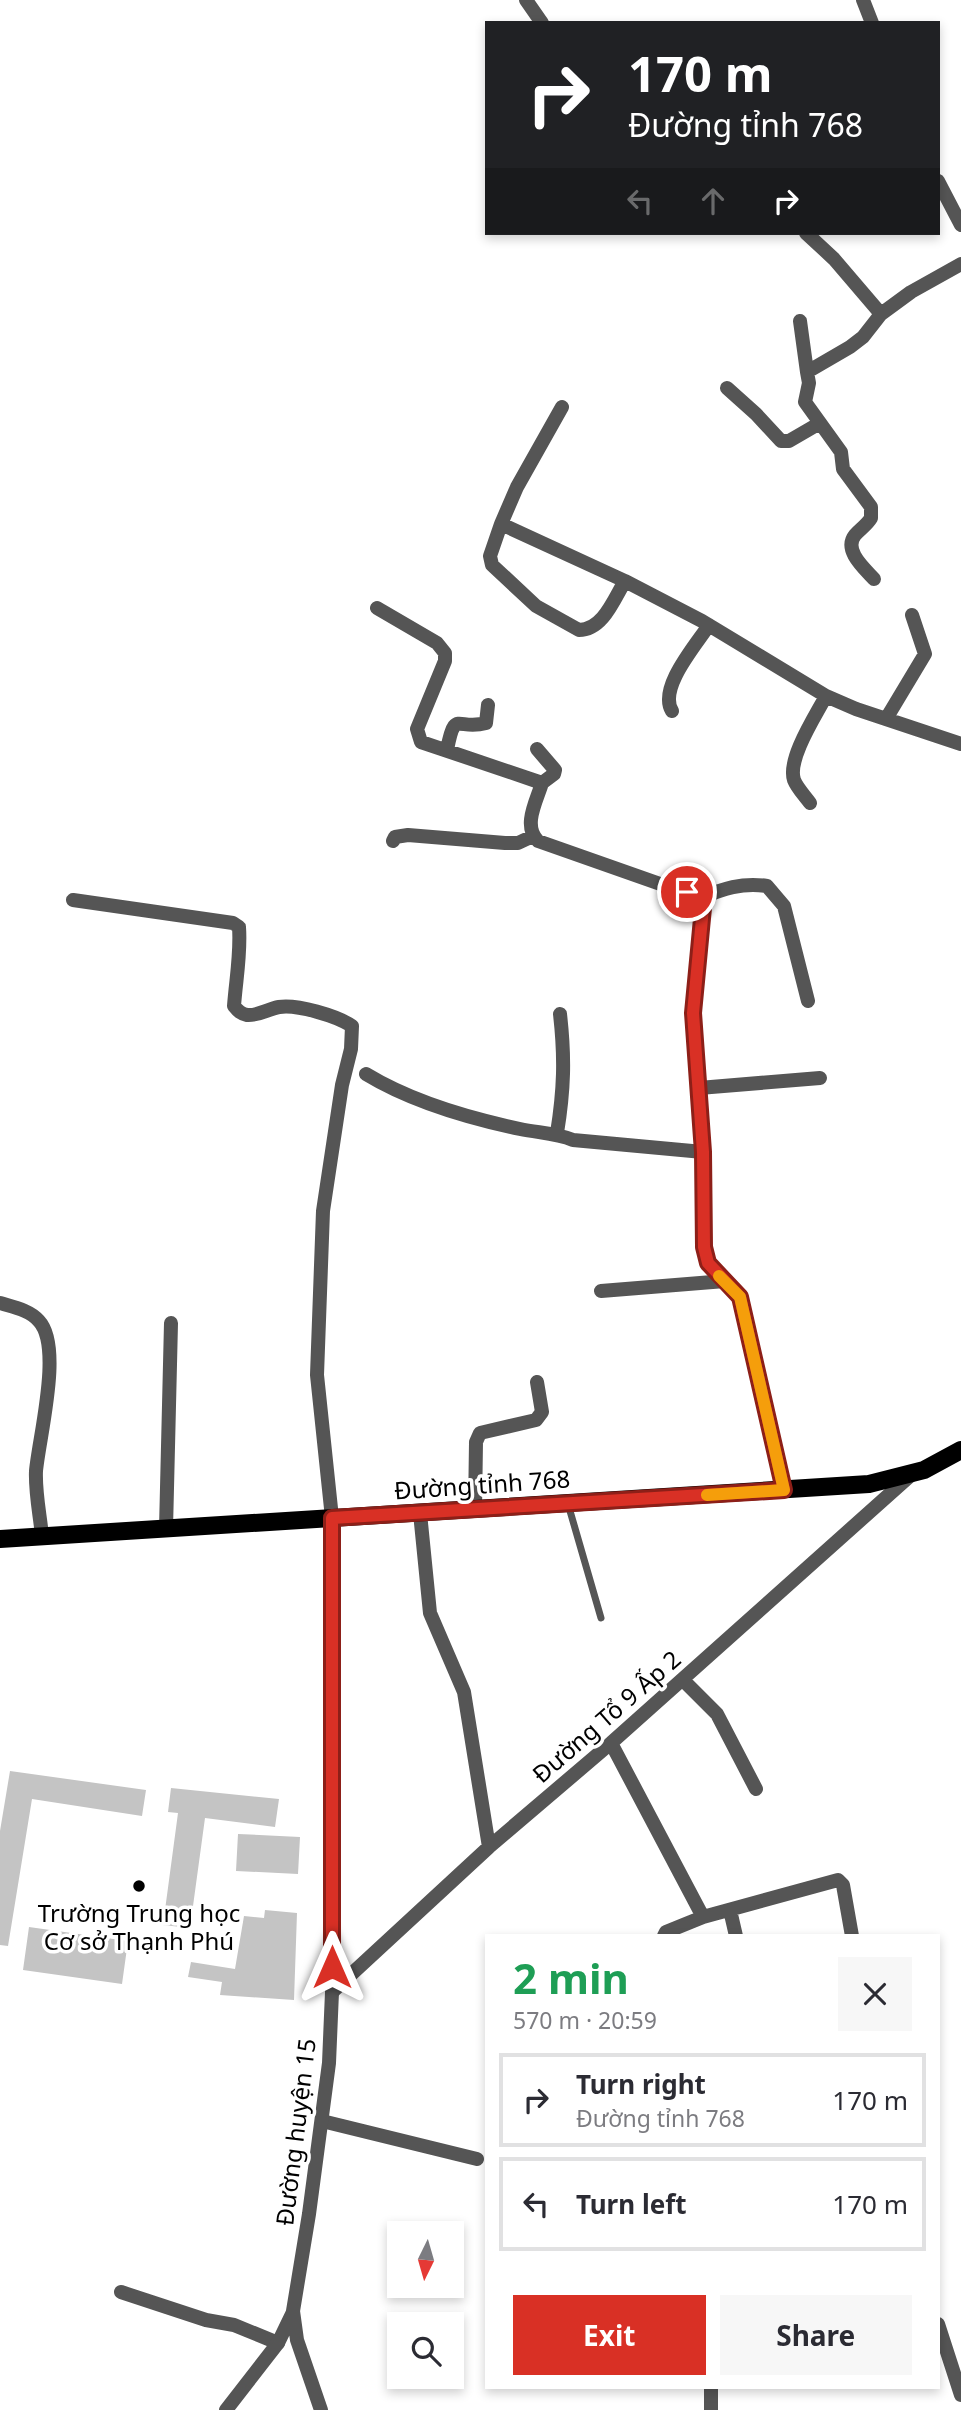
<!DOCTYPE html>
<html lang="en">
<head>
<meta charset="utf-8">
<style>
	:root { --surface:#fff; --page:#f7f7f7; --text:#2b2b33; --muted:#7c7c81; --line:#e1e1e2; --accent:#d93025 }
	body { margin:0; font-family:"Noto Sans",sans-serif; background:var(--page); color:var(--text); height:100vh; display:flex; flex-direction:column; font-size:26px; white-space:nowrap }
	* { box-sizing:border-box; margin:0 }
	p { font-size:23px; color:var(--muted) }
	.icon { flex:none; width:38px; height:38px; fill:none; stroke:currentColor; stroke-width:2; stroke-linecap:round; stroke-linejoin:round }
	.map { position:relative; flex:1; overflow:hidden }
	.side { position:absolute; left:485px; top:1934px; width:455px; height:455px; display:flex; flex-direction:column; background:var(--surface); border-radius:0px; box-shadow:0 4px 10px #0003 }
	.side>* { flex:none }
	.hud { position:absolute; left:485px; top:21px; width:455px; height:214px; border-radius:0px; box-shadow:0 4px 10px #0003; background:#202124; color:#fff; overflow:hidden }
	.needle { width:46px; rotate:185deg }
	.controls { position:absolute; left:387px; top:2221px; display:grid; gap:14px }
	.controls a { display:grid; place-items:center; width:77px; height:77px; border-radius:0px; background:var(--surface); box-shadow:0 4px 10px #0003; font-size:35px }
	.pin { position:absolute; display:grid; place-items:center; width:60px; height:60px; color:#fff; margin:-30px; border:4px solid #fff; border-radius:50%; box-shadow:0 2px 7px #0007 }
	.me { position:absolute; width:77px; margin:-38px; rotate:0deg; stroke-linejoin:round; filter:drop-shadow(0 0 5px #0008) }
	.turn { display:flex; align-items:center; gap:24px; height:147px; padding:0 28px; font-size:32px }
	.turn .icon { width:91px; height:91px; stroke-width:2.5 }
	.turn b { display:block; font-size:49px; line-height:60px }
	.lanes { display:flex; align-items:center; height:66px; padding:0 28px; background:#0003; justify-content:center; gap:35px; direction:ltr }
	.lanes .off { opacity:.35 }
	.round { display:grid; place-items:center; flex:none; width:74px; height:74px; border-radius:0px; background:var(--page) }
	.summary { display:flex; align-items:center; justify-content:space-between; height:119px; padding:0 28px }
	h1 { font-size:42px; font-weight:700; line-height:52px; color:#1e9e55 }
	.action { display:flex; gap:14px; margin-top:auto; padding:14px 28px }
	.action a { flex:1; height:80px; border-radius:0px; background:var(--accent); color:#fff; font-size:28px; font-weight:700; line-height:80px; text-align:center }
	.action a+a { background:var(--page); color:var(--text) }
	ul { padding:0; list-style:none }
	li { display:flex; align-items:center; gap:21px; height:94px; margin:0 14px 10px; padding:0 14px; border:4px solid var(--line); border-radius:0px }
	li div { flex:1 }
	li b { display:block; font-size:26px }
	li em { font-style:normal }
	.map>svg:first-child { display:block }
</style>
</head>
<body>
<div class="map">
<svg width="961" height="2410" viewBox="0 0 961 2410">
	<rect width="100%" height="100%" fill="#fff"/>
	<path fill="#c4c4c4" d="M10,1771L146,1790L142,1816L32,1799L8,1946L0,1945V1831Z
		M171,1788L279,1799L275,1827L205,1818L190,1928L163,1925L178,1813L168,1812Z
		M238,1834L300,1837L298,1874L236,1871Z
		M265,1910L297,1913L294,2000L220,1995L222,1982L188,1977L191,1962L235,1969L244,1916L264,1918Z
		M29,1927L128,1941L122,1984L23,1970Z"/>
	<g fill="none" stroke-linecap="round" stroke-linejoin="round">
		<path stroke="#555" stroke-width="7" d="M568,1504L601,1618"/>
		<path stroke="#555" stroke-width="14" d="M526,0L542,23
			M863,0L872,23
			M938,181L961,225
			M806,233L834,259L881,314
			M800,321L807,372L850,347L863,337L881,314L911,292L961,264
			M807,372L809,383L805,402L841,452L843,469L871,507V518C867,525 860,529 855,535C843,550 864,568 874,579
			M727,388L756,414L781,441H789L820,423
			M501,524L517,487L562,407
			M625,581C614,599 603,630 579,630L536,606L492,565L490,556L501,524L625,581L702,621L826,696L856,709L961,744
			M377,608L437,643L445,653V661L417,729L421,742L542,783C537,800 522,826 538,841L700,898L703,908V922L693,1013L703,1152
			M672,711C658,688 696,645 709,625
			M886,719L925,654L912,615
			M537,749L555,770L554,774L542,783
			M447,750C455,708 457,731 486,723L488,705
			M810,803C805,796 797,788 794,780C787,759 816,715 826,696
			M393,841L395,837L408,835L505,843H518L533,836
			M700,898C723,889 742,882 767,886L784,906L808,1001
			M73,900L233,923L239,927C241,954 236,979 234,1006C238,1011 241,1014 247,1015C258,1016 268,1009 279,1007C297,1004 337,1016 352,1026L351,1049L342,1085L323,1211L317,1375L332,1518
			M366,1074C412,1102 468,1118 520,1129C539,1133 556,1133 573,1140L703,1152L704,1247L708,1263L740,1297L784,1490
			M699,1088L820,1078
			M557,1133C564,1090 565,1058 560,1014
			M601,1291L725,1281
			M0,1303C13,1307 30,1310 39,1321C63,1347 39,1437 36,1471C35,1492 40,1515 42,1536
			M475,1510L476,1442L480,1433L536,1420L542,1412L537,1382
			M420,1513L430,1613L464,1692L489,1847
			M166,1529L171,1323
			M683,1680L717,1714L756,1789
			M611,1743L703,1917L838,1880L843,1885L852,1936
			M730,1910L736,1936
			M664,1936L666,1932L703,1917
			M332,1992L489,1847L611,1743L911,1475
			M322,2121L477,2159
			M121,2292L206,2320L234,2325L278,2343
			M938,2324L961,2395
			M711,2387V2410"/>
		<path stroke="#555" stroke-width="14" d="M226,2410L278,2343L293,2312
			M321,2410L297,2340L293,2311L309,2214L329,2063L332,1992V1518"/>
		<path stroke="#000" stroke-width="18" d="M0,1539L869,1484L924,1470L961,1450"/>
	</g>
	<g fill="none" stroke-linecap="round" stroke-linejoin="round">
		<defs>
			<path id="route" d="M332,1967V1518L784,1490L740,1297L708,1263L704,1247L703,1152L693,1013L703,908L700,898L687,892"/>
		</defs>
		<use href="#route" stroke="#8d1f18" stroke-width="18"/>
		<use href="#route" stroke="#d93025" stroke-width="12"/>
		<path stroke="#f59e0b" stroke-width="12" d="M707,1495L784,1490L740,1297L719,1276"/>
	</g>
	<circle fill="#000" stroke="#fff" stroke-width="2.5" cx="139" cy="1886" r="7"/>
	<g text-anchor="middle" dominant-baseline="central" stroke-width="7" stroke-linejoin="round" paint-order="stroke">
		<g font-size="24" fill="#000" stroke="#fff">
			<text transform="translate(482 1484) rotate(-4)">Đường tỉnh 768</text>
			<text transform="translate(606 1716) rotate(-41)">Đường Tổ 9 Ấp 2</text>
			<text transform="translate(295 2132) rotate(-83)">Đường huyện 15</text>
		</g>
		<g font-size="24" fill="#000" stroke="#fff">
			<text x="139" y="1912">Trường Trung học<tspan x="139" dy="28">Cơ sở Thạnh Phú</tspan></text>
		</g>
	</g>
</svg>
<div class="controls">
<a><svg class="needle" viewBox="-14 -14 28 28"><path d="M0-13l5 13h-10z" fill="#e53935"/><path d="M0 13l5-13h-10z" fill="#7c7c81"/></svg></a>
<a><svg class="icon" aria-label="search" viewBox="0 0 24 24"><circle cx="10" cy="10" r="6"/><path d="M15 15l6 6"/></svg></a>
</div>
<div class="pin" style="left:687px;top:892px;background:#d93025"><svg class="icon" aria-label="arrive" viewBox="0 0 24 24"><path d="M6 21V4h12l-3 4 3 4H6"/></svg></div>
<svg class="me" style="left:332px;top:1967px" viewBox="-20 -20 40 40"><path d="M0-17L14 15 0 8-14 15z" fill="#d93025" stroke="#fff" stroke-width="4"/></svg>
<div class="hud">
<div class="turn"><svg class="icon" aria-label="right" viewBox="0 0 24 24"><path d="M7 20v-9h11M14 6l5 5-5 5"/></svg><div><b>170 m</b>Đường tỉnh 768</div></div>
<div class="lanes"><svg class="icon off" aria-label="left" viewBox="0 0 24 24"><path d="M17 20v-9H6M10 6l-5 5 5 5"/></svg><svg class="icon off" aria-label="ahead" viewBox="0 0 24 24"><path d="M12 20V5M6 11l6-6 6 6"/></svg><svg class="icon" aria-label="right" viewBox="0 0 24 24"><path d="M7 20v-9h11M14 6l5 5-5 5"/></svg></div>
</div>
<section class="side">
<div class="summary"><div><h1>2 min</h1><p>570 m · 20:59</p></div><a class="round"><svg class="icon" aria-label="close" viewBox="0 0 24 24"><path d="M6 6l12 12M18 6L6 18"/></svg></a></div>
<ul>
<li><svg class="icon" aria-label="right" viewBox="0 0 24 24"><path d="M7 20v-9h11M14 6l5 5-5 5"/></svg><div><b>Turn right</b><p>Đường tỉnh 768</p></div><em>170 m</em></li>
<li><svg class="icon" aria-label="left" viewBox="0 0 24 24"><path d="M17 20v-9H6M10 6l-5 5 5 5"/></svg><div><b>Turn left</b></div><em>170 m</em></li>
</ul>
<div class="action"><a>Exit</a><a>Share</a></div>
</section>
</div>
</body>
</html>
